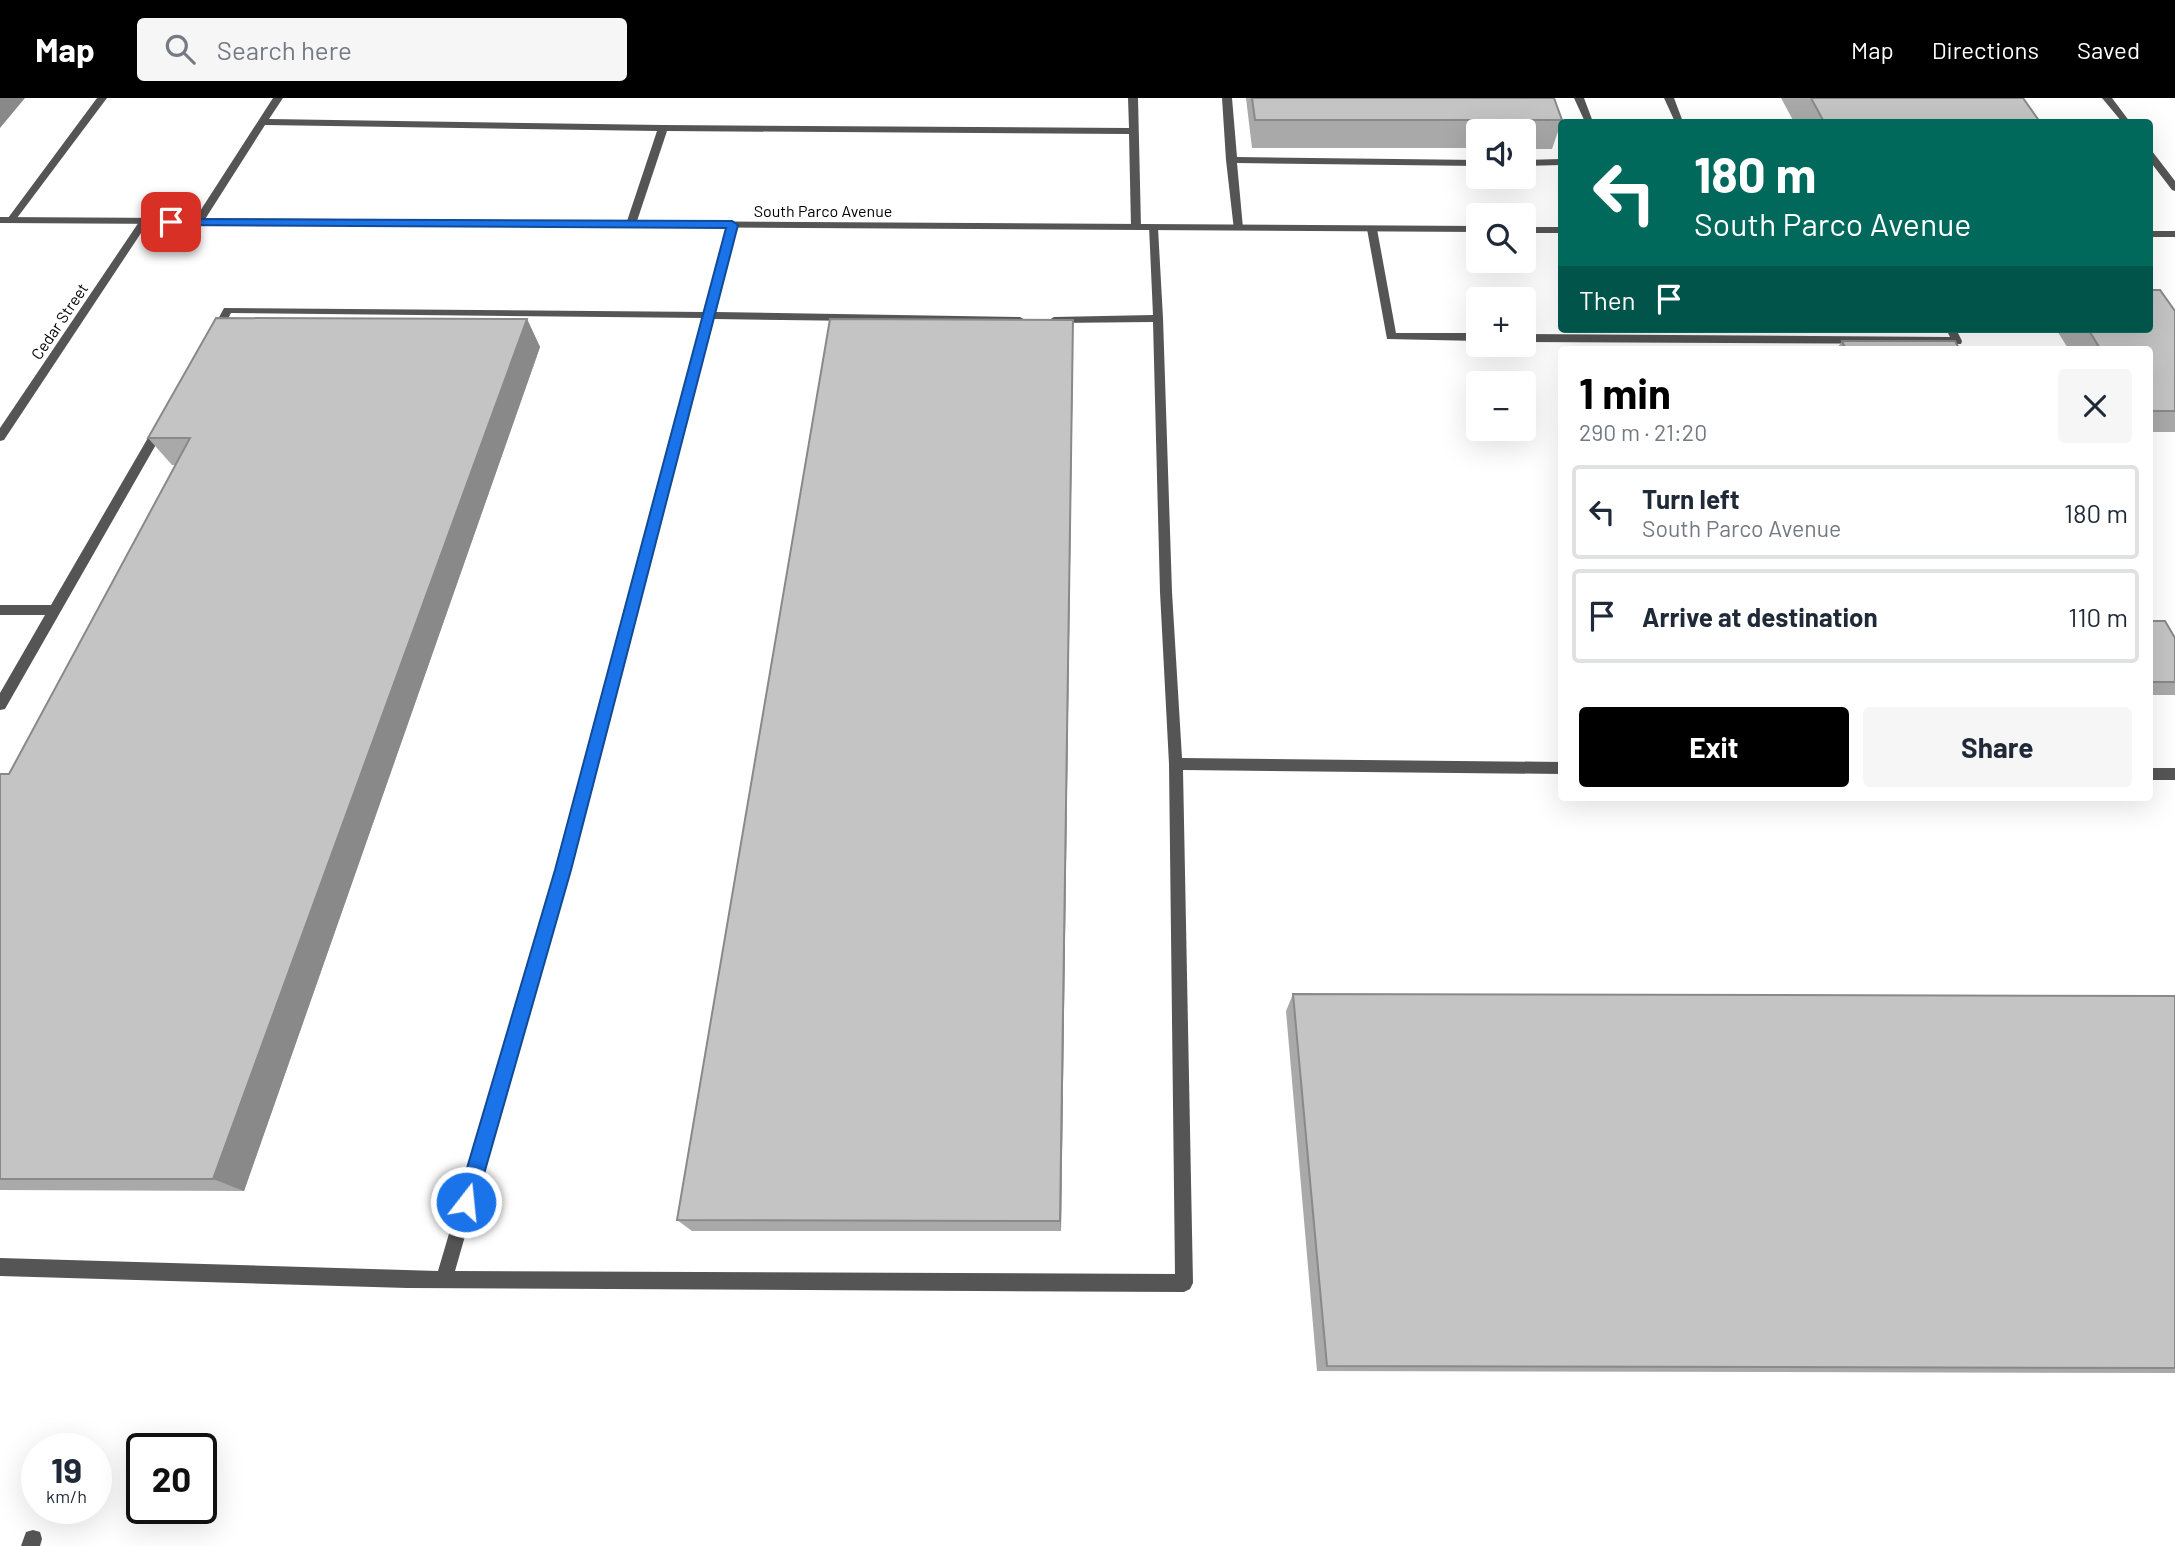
<!DOCTYPE html>
<html lang="en">
<head>
<meta charset="utf-8">
<style>
	:root { --surface:#fff; --page:#f6f6f7; --text:#1f2937; --muted:#747a83; --line:#e0e1e3; --accent:#000 }
	body { margin:0; font-family:Barlow,sans-serif; background:var(--page); color:var(--text); height:100vh; display:flex; flex-direction:column; font-size:26px; white-space:nowrap }
	* { box-sizing:border-box; margin:0 }
	p { font-size:23px; color:var(--muted) }
	.icon { flex:none; width:38px; height:38px; fill:none; stroke:currentColor; stroke-width:2; stroke-linecap:round; stroke-linejoin:round }
	.map { position:relative; flex:1; overflow:hidden }
	.side { position:absolute; left:1558px; top:248px; width:595px; height:455px; display:flex; flex-direction:column; background:var(--surface); border-radius:7px; box-shadow:0 7px 28px #0002 }
	.side>* { flex:none }
	.top-card { position:absolute; left:1558px; top:21px; width:595px; height:214px; border-radius:7px; box-shadow:0 7px 28px #0002; background:#00695c; color:#fff; overflow:hidden }
	.buttons { position:absolute; left:1466px; top:21px; display:grid; gap:14px }
	.buttons a { display:grid; place-items:center; width:70px; height:70px; border-radius:7px; background:var(--surface); box-shadow:0 7px 28px #0002; font-size:35px }
	.speed { position:absolute; left:21px; top:1335px; display:flex; gap:14px; font-size:35px; font-weight:700; text-align:center }
	.speed>* { display:grid; place-content:center; width:91px; height:91px; border-radius:50%; background:var(--surface); box-shadow:0 7px 28px #0002; line-height:1 }
	.speed small { font-size:18px; font-weight:400 }
	.speed .limit { border:4px solid #111; border-radius:10px; background:#fff; color:#111 }
	.pin { position:absolute; display:grid; place-items:center; width:60px; height:60px; color:#fff; margin:-30px; border-radius:14px; box-shadow:0 4px 10px #0006 }
	.me { position:absolute; width:77px; margin:-38px; rotate:16deg; stroke-linejoin:round; filter:drop-shadow(0 0 5px #0008) }
	.turn { display:flex; align-items:center; gap:24px; height:147px; padding:0 21px; font-size:32px }
	.turn .icon { width:91px; height:91px; stroke-width:2.5 }
	.turn b { display:block; font-size:49px; line-height:60px }
	.then { display:flex; align-items:center; height:66px; padding:0 21px; background:#0003; gap:14px; font-size:26px }
	.round { display:grid; place-items:center; flex:none; width:74px; height:74px; border-radius:7px; background:var(--page) }
	.headline { display:flex; align-items:center; justify-content:space-between; height:119px; padding:0 21px }
	h1 { font-size:42px; font-weight:700; line-height:52px; color:var(--accent) }
	.action { display:flex; gap:14px; margin-top:auto; padding:14px 21px }
	.action a { flex:1; height:80px; border-radius:7px; background:var(--accent); color:#fff; font-size:28px; font-weight:700; line-height:80px; text-align:center }
	.action a+a { background:var(--page); color:var(--text) }
	ul { padding:0; list-style:none }
	li { display:flex; align-items:center; gap:21px; height:94px; margin:0 14px 10px; padding:0 7px; border:4px solid var(--line); border-radius:7px }
	li div { flex:1 }
	li b { display:block; font-size:26px }
	li em { font-style:normal }
	header { display:flex; align-items:center; gap:42px; box-sizing:border-box; height:98px; padding:0 35px; background:var(--accent); color:#fff }
	header strong { font-size:33px }
	nav { display:flex; gap:38px; margin-inline-start:auto; font-size:24px }
	.search { width:490px; height:63px; background:var(--page); display:flex; align-items:center; gap:18px; box-sizing:border-box; padding:0 24px; border-radius:7px; color:var(--muted); font-size:26px }
	.map>svg:first-child { display:block }
</style>
</head>
<body>
<header>
<strong>Map</strong>
<div class="search"><svg class="icon" aria-label="search" viewBox="0 0 24 24"><circle cx="10" cy="10" r="6"/><path d="M15 15l6 6"/></svg>Search here</div>
<nav><a>Map</a><a>Directions</a><a>Saved</a></nav>
</header>
<div class="map">
<svg width="2175" height="1448" viewBox="0 0 2175 1448">
	<rect width="100%" height="100%" fill="#fff"/>
	<g fill="none" stroke-linecap="round" stroke-linejoin="round">
		<path fill="#555" fill-rule="evenodd" d="M97,0H107L14,124H8V120Z
			M273,0H283L269,21L663,27L1129,30L1128,0H1138L1141,129L1136,132L1131,129L1129,36L667,33L636,126L631,129L626,126L657,33L265,27L202,126H194L193,124Z
			M1222,0H1232L1237,59L1479,62V68L1237,65L1243,130L1234,132L1226,62Z
			M1574,0H1584L1593,24H1585Z
			M1664,0H1674L1683,24H1675Z
			M1561,61V67L1524,68V62Z
			M732,124L737,127L716,214L1020,219L1025,222L1020,225L714,221L570,772L455,1173L1175,1176L1169,666L1160,494L1153,224L1054,225L1049,222L1054,219L1153,217L1149,128L1158,130L1163,220L1172,494L1182,660L1561,664V676L1183,672L1193,1185L1190,1191L1184,1194L407,1190L0,1178V1160L438,1173L556,772L704,220L231,215L219,238H211L210,236L224,210L706,214L727,127Z
			M1372,128L1377,131L1396,235H1479V243L1387,241L1367,131Z
			M1946,231H1956L1962,243L1961,246L1524,244V236L1950,239Z
			M160,325L166,329L5,611L0,612V595L45,517H0V507H51L156,326Z
			M2149,670H2175V682H2149Z
			M33,1432L40,1434L42,1441L40,1448H21L26,1434Z"/>
		<path fill="#555" fill-rule="evenodd" d="M144,120L149,123L4,342L0,343V330L141,121Z"/>
		<path fill="#555" fill-rule="evenodd" d="M2102,0H2112L2130,24H2122Z
			M2149,52L2152,53L2175,83V93L2172,92L2149,62Z
			M0,119L1479,128V134L0,125Z
			M1524,129H1561V135H1524Z
			M2149,133H2175V139H2149Z"/>
	</g>
	<path fill="#a9a9a9" d="M1246,0H1554L1562,22L1552,51H1524V33H1479V50H1252Z
		M1781,0H2023L2040,24H1794Z
		M2175,213V334H2149V252H2069L2056,231H2149Z
		M527,221L540,249L244,1093L0,1092V676H9L176,367H172L148,340Z
		M1842,243L1960,252H1836Z
		M1073,250L1061,1133H692L677,1122Z
		M2149,523L2175,540V597H2149Z
		M1293,896L2175,898V1275L1317,1273L1286,913Z"/>
	<path fill="#898989" d="M0,0H25L0,30Z
		M527,221L540,249L244,1093L213,1081Z
		M1073,222V250L1061,1133L1060,1123Z"/>
	<path fill="#c4c4c4" stroke="#898989" stroke-width="2" d="M1252,0H1554L1562,22H1255Z
		M1811,0H2023L2040,24H1824Z
		M2149,192H2160L2175,213V313H2149V252H2101L2088,231H2149Z
		M216,220L527,221L213,1081H0V676H9L190,340H148Z
		M830,221L1073,222L1060,1123L677,1122Z
		M1842,243H1955L1960,252H1846Z
		M2149,523H2165L2175,540V584H2149Z
		M1293,896L2175,898V1270L1327,1268Z"/>
	<path fill="#1a73e8" stroke="#114b97" stroke-width="2" d="M167,121L732,123L738,127L571,772L476,1104L473,1110L466,1113L460,1110L457,1104L555,772L726,130L171,127L167,126Z"/>
	<g text-anchor="middle" dominant-baseline="central" stroke-width="6" stroke-linejoin="round" paint-order="stroke">
		<g font-size="16" fill="#000" stroke="#fff">
			<text x="823" y="112">South Parco Avenue</text>
			<text transform="translate(59 223) rotate(-56)">Cedar Street</text>
		</g>
	</g>
</svg>
<div class="buttons">
<a><svg class="icon" aria-label="sound" viewBox="0 0 24 24"><path d="M4 9h4l5-4v14l-5-4H4zM17 9q2 3 0 6"/></svg></a>
<a><svg class="icon" aria-label="search" viewBox="0 0 24 24"><circle cx="10" cy="10" r="6"/><path d="M15 15l6 6"/></svg></a>
<a>+</a>
<a>−</a>
</div>
<div class="speed"><div>19<small>km/h</small></div><div class="limit">20</div></div>
<div class="pin" style="left:171px;top:124px;background:#d93025"><svg class="icon" aria-label="arrive" viewBox="0 0 24 24"><path d="M6 21V4h12l-3 4 3 4H6"/></svg></div>
<svg class="me" style="left:466px;top:1104px" viewBox="-20 -20 40 40"><circle r="17" fill="#1a73e8" stroke="#fff" stroke-width="3"/><path d="M0-11L8 9 0 5-8 9z" fill="#fff"/></svg>
<div class="top-card">
<div class="turn"><svg class="icon" aria-label="left" viewBox="0 0 24 24"><path d="M17 20v-9H6M10 6l-5 5 5 5"/></svg><div><b>180 m</b>South Parco Avenue</div></div>
<div class="then">Then<svg class="icon" aria-label="arrive" viewBox="0 0 24 24"><path d="M6 21V4h12l-3 4 3 4H6"/></svg></div>
</div>
<section class="side">
<div class="headline"><div><h1>1 min</h1><p>290 m · 21:20</p></div><a class="round"><svg class="icon" aria-label="close" viewBox="0 0 24 24"><path d="M6 6l12 12M18 6L6 18"/></svg></a></div>
<ul>
<li><svg class="icon" aria-label="left" viewBox="0 0 24 24"><path d="M17 20v-9H6M10 6l-5 5 5 5"/></svg><div><b>Turn left</b><p>South Parco Avenue</p></div><em>180 m</em></li>
<li><svg class="icon" aria-label="arrive" viewBox="0 0 24 24"><path d="M6 21V4h12l-3 4 3 4H6"/></svg><div><b>Arrive at destination</b></div><em>110 m</em></li>
</ul>
<div class="action"><a>Exit</a><a>Share</a></div>
</section>
</div>
</body>
</html>
